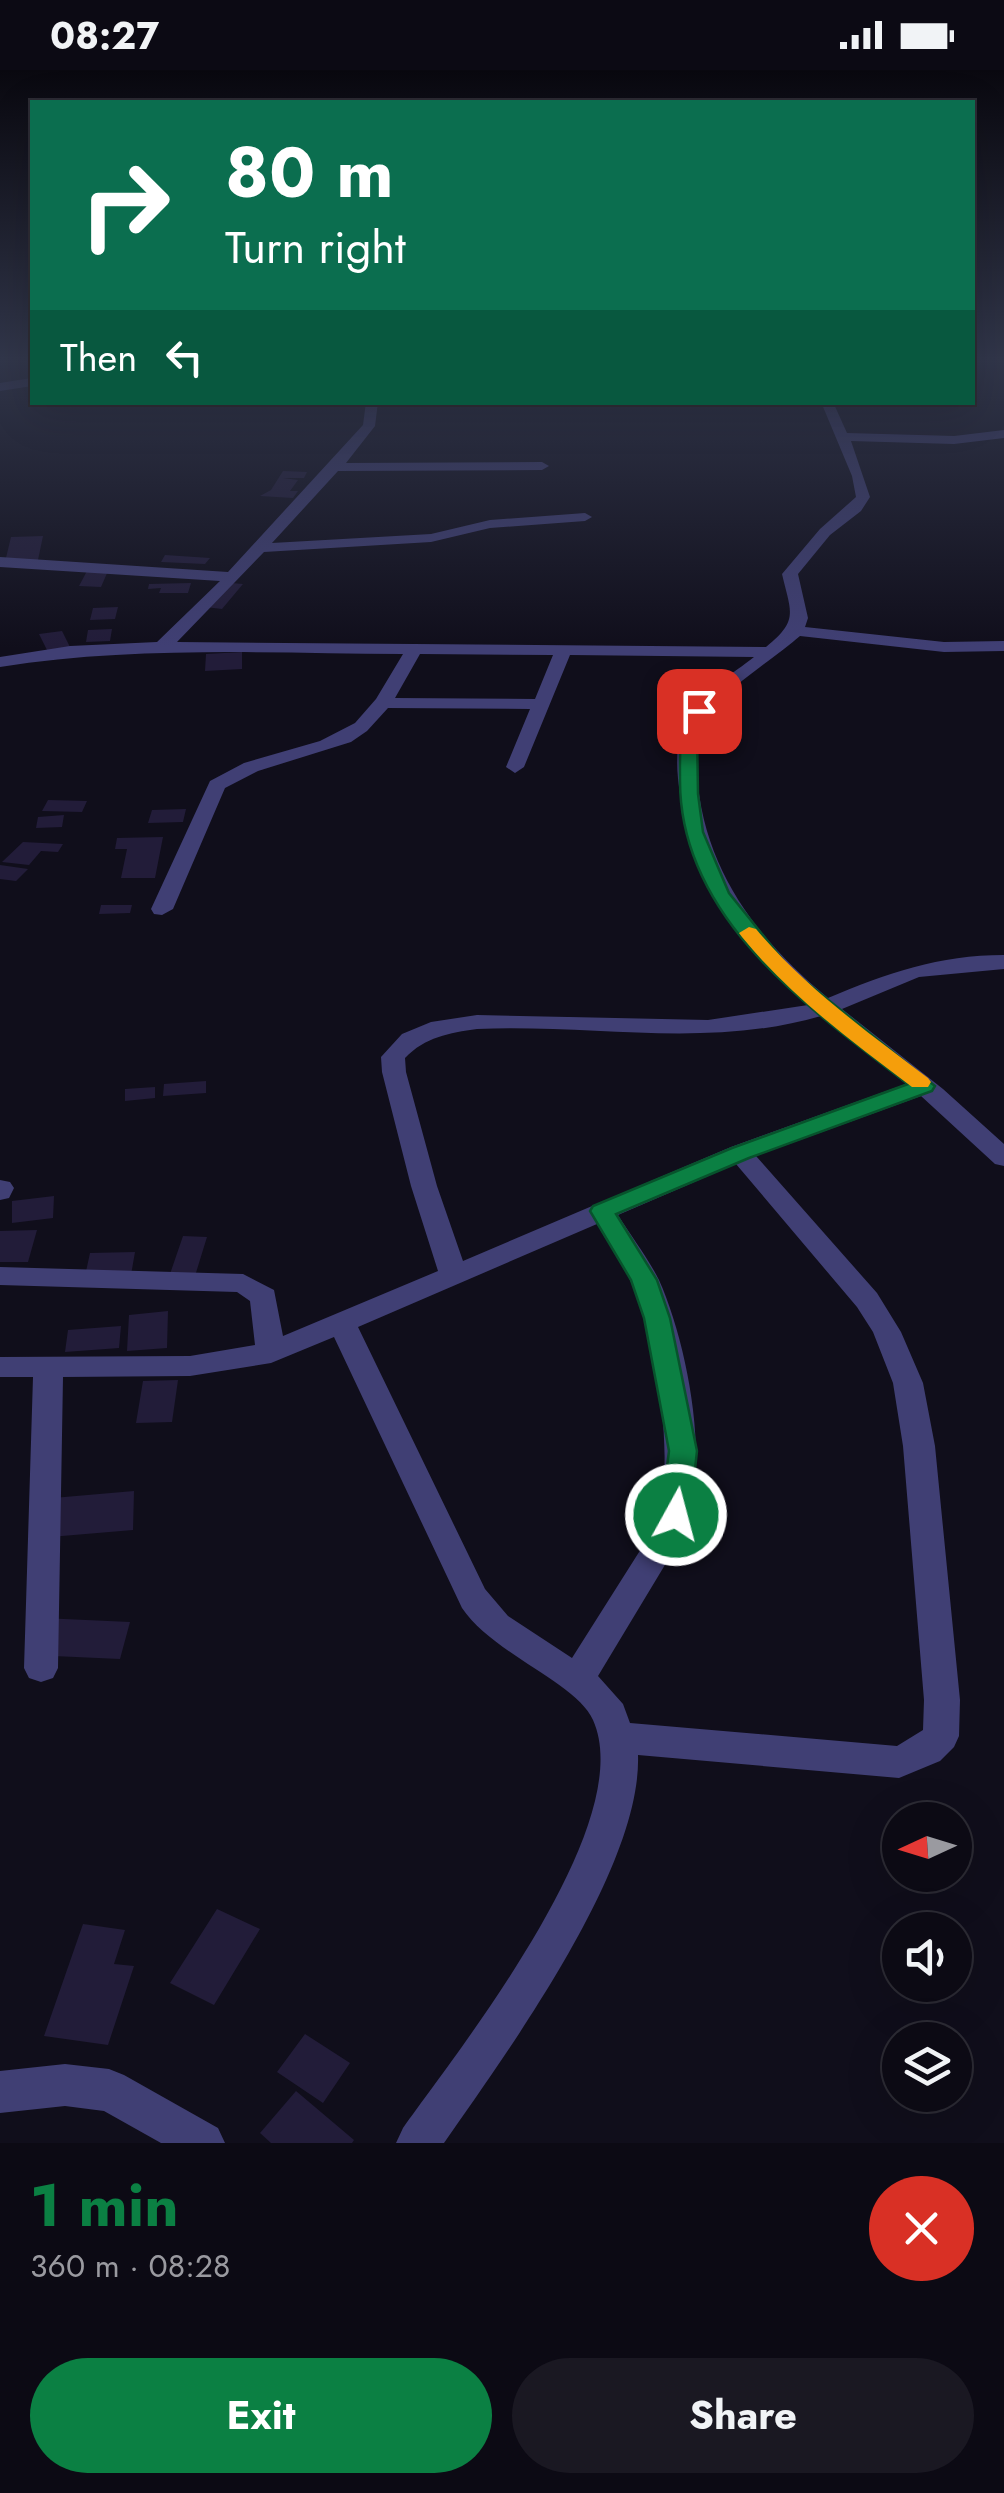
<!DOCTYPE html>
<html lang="en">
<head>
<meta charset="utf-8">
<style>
	:root { --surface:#0c0a14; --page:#1a1822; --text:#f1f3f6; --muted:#9a9aa0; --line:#2c2b34; --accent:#0b8043 }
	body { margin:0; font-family:Jost,sans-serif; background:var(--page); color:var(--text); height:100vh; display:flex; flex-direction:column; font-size:38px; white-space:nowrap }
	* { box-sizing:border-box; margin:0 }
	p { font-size:32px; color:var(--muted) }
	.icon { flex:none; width:55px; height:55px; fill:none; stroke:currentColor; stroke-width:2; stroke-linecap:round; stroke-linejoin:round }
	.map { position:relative; height:2073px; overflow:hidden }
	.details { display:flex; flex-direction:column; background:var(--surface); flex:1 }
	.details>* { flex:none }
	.hud { position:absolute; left:30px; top:30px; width:945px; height:305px; border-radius:0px; box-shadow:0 10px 40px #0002,0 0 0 2px var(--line); background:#0b6e4f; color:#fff; overflow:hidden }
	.needle { width:65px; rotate:266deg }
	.buttons { position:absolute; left:882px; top:1732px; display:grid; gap:20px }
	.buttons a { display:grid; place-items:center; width:90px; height:90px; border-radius:50%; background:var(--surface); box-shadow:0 10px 40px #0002,0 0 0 2px var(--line); font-size:50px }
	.pin { position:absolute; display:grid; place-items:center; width:85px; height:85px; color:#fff; margin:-42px; border-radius:20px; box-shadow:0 5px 15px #0006 }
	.me { position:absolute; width:110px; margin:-55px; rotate:7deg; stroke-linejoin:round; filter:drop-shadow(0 0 8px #0008) }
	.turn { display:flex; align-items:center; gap:35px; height:210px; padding:0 30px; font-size:45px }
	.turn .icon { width:130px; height:130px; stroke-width:2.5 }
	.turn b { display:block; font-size:70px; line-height:85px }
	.then { display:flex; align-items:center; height:95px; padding:0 30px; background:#0003; gap:20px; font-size:38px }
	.round { display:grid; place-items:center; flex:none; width:105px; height:105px; border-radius:52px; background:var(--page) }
	.summary { display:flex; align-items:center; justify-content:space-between; height:170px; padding:0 30px }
	h1 { font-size:60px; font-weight:700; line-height:75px; color:var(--accent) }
	.button { display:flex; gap:20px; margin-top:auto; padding:20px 30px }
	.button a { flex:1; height:115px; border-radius:60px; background:var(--accent); color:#fff; font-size:40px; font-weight:700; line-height:115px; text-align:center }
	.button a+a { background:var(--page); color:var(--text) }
	.status { display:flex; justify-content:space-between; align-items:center; height:70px; padding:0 50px; background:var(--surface); direction:ltr }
	.status svg { height:28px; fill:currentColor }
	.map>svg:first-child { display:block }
</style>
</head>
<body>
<div class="status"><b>08:27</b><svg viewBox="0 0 49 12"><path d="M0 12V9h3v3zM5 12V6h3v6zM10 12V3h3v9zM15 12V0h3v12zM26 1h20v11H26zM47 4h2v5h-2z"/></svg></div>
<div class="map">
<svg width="1004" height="2073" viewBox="0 0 1004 2073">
	<rect width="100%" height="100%" fill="#100e1b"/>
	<path fill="#221c39" d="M283,401L307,402L304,408H283L298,410L290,421H298L293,428L260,426L271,420Z
		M43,466L38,490L5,492L11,467Z
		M165,485L210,488L205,494L161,492Z
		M87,501H108L101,517L79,516Z
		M219,512L243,514L222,539L197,536Z
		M191,513L188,523H159L161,518L148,519L149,514Z
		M118,537L115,549L90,550L93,538Z
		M112,559L110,571L86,572L88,560Z
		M62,561L70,577L47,580L39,564Z
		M242,582V599L205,601L206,584Z
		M48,730L87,731L82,742L42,741Z
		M186,739L183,752L148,753L152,740Z
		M64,745L62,757L36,758L38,747Z
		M163,767L155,808H121L127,779H115L117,768Z
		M23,772L63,774L58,782L41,781L29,795L2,792Z
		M0,795L28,799L16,811L0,809Z
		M101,835H132L130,843L99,844Z
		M206,1011V1023L163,1026L164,1014Z
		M155,1017V1028L125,1031V1019Z
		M54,1126L53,1148L12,1153V1131Z
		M37,1160L28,1192H0V1161Z
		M183,1166L207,1167L195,1206L170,1204Z
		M135,1182L131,1205L85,1206L90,1183Z
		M168,1241L167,1278L127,1281L129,1245Z
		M121,1256L119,1278L65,1282L68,1260Z
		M178,1310L172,1352L136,1353L143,1311Z
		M134,1421L133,1460L50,1467L53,1428Z
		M42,1548L130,1552L120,1589L31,1585Z
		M217,1839L260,1859L214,1935L170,1913Z
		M83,1854L125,1860L114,1894L134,1896L108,1975L44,1966Z
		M305,1964L350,1993L323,2033L277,2002Z
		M296,2021L354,2070L352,2073H271L260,2063Z"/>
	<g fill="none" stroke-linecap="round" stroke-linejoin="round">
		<path fill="#403f74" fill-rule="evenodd" d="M32,308V316L0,321V313Z
			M366,332H378L375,356L346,393L542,392L549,396L542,400L338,401L272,473L431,464L490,450L585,443L592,447L585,451L490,458L431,472L264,482L177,572L766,577C799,550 791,543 782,504L820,459L856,427L852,406L821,332H833L847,363L954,366L1004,360V368L954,374L851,371L870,427L861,441L830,465L798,504L808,548L805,557L944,572L1004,571V581L944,582L800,566C777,586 724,621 706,644C695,659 696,686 697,704C703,798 757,870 828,928C887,903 939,885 1004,885V899L919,907L842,939L943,1019L1004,1074V1096L995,1094L921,1026L756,1086L877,1223L901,1262L923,1313L935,1376L960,1630L959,1666L954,1677L940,1691L899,1708L638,1685C642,1798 508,1981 444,2073H396L403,2058C462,1975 639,1753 593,1650C577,1613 493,1584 462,1538L334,1267L271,1293L190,1306L63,1307L58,1598L53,1608L41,1612L29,1608L24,1598L33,1307H0V1287L190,1286L255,1275L250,1231L237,1222L0,1215V1197L243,1204L274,1220L283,1266L438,1201L411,1116L382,1002L381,987L402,964L431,952L477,945L708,950L808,935C738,877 695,815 680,724C676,698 674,665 690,642C704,620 734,603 754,587L570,585L524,697L515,703L506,697L530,639L388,638L367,661L351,672L258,701L225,718L173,839L162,845L154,844L151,839L210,711L244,693L320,671L355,653L376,629L403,584C268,583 133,576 0,597V587L70,576L157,572L220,511L0,497V487L228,502L363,355ZM420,584L553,585L535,629L395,628ZM821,946L906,1014L731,1077L463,1191L437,1116L406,1002L405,988C425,967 449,963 477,959C593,954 708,979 821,946ZM736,1094L857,1237L873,1262L893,1313L903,1376L924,1630L923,1660L897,1676L630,1653L623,1634L598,1606L683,1465C712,1399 688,1275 659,1210C648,1188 631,1166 618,1145ZM597,1154C607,1172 620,1189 629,1208C657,1265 679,1402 653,1460L572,1588L508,1546L485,1519L358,1257Z
			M0,1110L10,1112L14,1118L9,1128L0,1130Z
			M65,1994L109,1999L124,2005L218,2058L225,2073H161L104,2041L65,2036L0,2043V2001Z"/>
	</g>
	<linearGradient id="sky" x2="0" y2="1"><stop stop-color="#09080f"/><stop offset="0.5" stop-color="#31364a"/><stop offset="1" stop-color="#31364a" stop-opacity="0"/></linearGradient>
	<rect width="1004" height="578" fill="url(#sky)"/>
	<path fill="#0b8043" stroke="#07532c" stroke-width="2.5" d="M699,636L707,641L697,660L698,724L703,762L729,823L790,899L935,1016L932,1021L749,1088L616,1144L657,1210L670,1248L697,1381L690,1445L686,1453L676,1456L665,1453L661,1445L669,1381L644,1248L631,1210L590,1141L593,1136L732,1078L908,1014C810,939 680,849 680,711C680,683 678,662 693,637Z"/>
	<path fill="#f59e0b" d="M749,857L756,859C806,918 866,961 928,1008L931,1012L928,1017H912C850,970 791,927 742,867L739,863Z"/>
</svg>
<div class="buttons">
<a><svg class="needle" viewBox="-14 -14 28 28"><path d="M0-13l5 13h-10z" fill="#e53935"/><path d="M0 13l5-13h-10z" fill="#9a9aa0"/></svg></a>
<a><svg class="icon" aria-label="sound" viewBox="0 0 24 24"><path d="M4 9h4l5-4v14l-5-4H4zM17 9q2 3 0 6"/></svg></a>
<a><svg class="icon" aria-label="layers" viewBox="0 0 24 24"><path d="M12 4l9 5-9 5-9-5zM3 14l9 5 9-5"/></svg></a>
</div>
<div class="pin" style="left:699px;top:641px;background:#d93025"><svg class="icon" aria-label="arrive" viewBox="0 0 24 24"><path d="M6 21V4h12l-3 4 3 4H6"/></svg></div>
<svg class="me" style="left:676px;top:1445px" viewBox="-20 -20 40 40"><circle r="17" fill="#0b8043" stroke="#fff" stroke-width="3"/><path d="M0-11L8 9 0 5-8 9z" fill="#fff"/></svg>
<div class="hud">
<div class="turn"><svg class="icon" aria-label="right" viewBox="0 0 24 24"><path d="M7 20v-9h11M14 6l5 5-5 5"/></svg><div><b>80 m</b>Turn right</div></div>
<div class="then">Then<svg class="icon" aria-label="left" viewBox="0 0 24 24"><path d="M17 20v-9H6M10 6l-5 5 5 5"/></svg></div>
</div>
</div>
<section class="details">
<div class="summary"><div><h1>1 min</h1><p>360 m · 08:28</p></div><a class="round" style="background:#d93025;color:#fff"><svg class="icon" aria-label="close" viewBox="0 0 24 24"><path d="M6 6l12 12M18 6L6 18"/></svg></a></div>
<div class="button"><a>Exit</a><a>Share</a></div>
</section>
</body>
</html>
